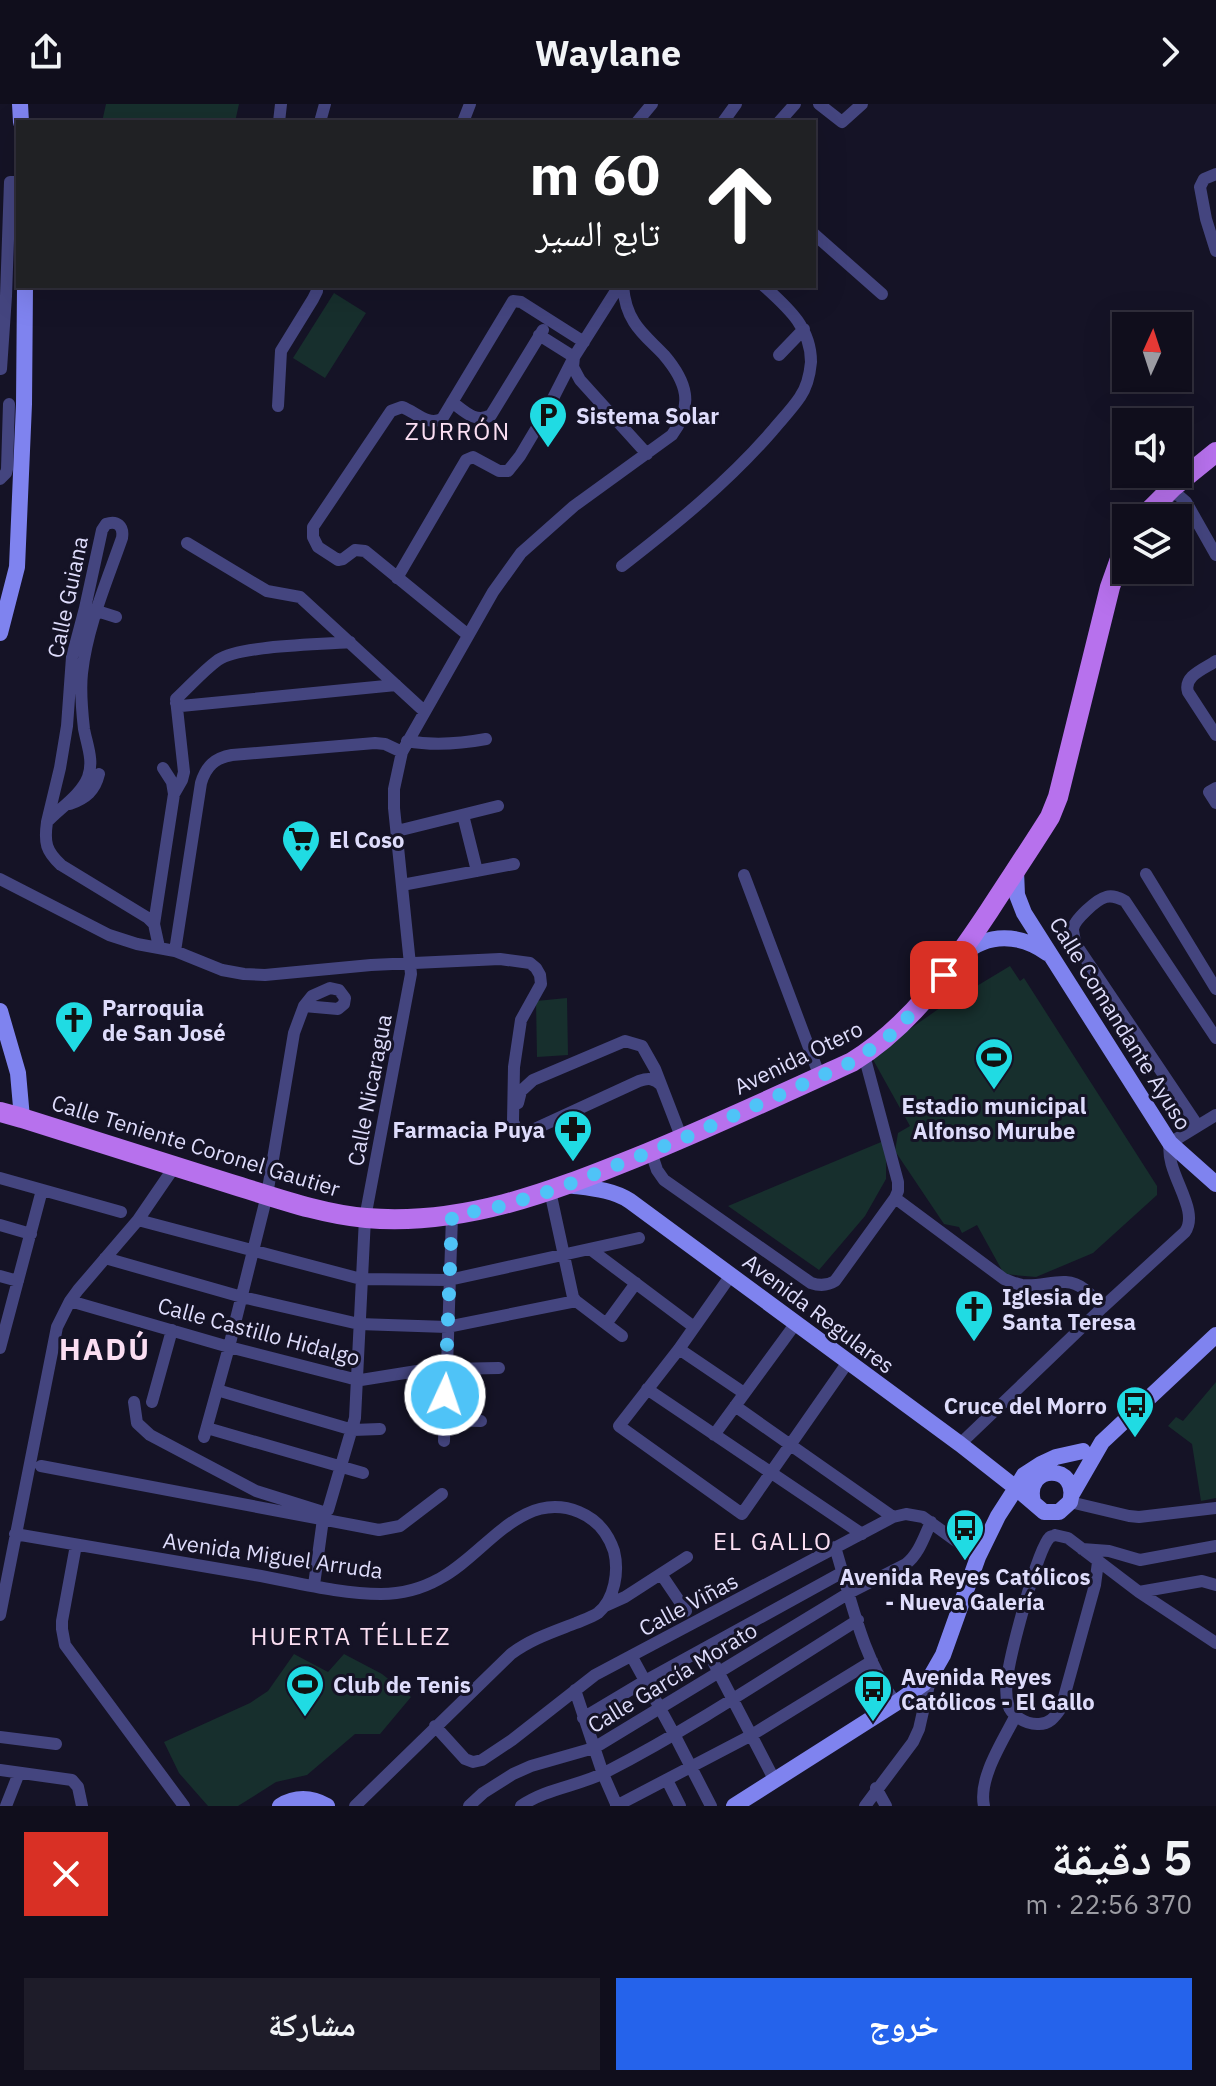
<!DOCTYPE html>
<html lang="ar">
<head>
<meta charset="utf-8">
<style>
	:root { --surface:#100e1c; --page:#1e1c29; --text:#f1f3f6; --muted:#9c9ca3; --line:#302e3b; --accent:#2563eb }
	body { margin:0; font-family:"IBM Plex Sans","Noto Naskh Arabic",sans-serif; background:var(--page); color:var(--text); direction:rtl; height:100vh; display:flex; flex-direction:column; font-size:30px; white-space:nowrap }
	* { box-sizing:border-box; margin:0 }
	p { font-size:26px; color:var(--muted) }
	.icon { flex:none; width:44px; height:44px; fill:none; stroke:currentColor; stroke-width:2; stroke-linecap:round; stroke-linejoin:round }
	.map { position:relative; height:1702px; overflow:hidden; direction:ltr }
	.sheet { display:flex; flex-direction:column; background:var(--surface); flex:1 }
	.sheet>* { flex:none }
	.top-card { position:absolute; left:16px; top:16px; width:800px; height:168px; border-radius:0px; box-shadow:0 8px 32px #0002,0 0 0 2px var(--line); direction:rtl; background:#202124; color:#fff; overflow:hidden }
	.needle { width:52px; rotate:3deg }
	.fabs { position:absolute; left:1112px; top:208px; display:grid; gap:16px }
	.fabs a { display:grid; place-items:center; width:80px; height:80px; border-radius:0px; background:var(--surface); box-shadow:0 8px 32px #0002,0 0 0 2px var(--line); font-size:40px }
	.pin { position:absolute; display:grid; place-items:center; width:68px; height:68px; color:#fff; margin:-34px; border-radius:16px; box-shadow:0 4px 12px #0006 }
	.me { position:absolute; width:88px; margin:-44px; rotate:3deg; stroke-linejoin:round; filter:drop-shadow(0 0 6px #0008) }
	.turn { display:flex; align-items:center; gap:28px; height:168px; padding:0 24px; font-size:36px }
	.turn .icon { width:104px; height:104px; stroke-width:2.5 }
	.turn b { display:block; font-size:56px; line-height:68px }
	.round { display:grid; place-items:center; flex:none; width:84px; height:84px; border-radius:0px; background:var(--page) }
	.head { display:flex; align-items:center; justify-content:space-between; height:136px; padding:0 24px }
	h1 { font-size:48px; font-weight:700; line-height:60px }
	.cta { display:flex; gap:16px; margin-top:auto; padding:16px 24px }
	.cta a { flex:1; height:92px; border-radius:0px; background:var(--accent); color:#fff; font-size:32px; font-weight:700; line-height:92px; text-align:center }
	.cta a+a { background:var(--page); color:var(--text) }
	header { display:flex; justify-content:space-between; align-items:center; height:104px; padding:0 24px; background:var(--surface); font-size:36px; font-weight:700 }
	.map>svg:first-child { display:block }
</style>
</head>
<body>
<header><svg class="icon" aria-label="forward" viewBox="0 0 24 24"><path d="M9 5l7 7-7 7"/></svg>Waylane<svg class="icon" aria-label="share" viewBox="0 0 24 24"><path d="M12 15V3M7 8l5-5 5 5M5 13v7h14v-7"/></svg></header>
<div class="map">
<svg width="1216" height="1702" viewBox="0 0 1216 1702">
	<rect width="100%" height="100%" fill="#151326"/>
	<path fill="#172f2d" d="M106,0H239L235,18H102Z
		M334,189L366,209L325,274L293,254Z
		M1010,862L1020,877L1024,874L1157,1082V1091L1093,1149L1036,1173L1004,1170L977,1121L962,1129L959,1123L944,1120L895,1047L898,1029L910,1022L871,952L937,906Z
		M567,894L568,951L537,953L536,897Z
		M886,1036V1075L865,1112L819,1166L728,1102Z
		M1216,1278V1394L1201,1397L1192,1340L1168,1322L1176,1313L1183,1317Z
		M294,1550L328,1568L344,1550L382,1570L411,1593L380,1630H355L307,1671L276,1678L238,1702H208L179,1669L164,1638L250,1599L268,1587Z"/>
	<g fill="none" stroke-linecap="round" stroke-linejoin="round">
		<path stroke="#44457f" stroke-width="12" d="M819,0L842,18L862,0
			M279,18L281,0
			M320,18L325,0
			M463,18L470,0
			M637,18L652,0
			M723,18L736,0
			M779,18L795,0
			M1216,70L1204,75L1200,83L1206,115L1216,147
			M814,130L882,190
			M619,182L574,253L573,263L580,276L647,350
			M779,251L804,225
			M1,265L6,192L10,78H18
			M452,298C464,307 476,320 491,311L543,226
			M278,302L281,247L313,195L317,187V182
			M0,375L6,369L7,365L9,300
			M1196,417L1178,408L1168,401L1165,396L1167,389L1178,391L1186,398L1216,451
			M187,439L267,487L300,493L424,607
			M622,462C676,420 728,378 773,326C782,315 792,305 800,293C807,283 810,269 811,258C811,223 787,203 764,182
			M397,474L466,356L473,353L499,367H508L520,352L545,310L574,253L539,231
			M97,507L116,513
			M468,531L365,447L355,446L343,455L338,456L318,443L313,433V423L391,307L402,303C416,308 427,322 442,315L513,197L521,198L584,238
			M1216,557C1204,565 1183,572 1188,588L1216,631
			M176,599L181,602L396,581
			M407,637C434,642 459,640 486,635
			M1216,684L1209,688L1216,699
			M174,690L182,676L184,668L176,595C190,582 203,567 218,556C241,541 319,541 350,538
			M70,700C86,694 95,687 99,670
			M463,711L477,767
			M47,718L60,664L67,622L72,553L85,504L102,426L106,420C117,416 124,422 122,434C107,477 87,523 82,569C80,587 82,607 84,625C87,641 94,657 88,673C81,691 60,704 47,718C44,739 46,747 61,761L148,814L154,820L159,843
			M397,727L498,702
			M1146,770L1216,885
			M744,771L820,973
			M0,775L109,831L137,840L175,847L222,866L244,870L265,871L371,861L500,855L530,859L536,864L540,871L541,880L521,916L514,963L513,1017
			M402,781L514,760
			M154,820L174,690L172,678L163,664
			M175,847L201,679C206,662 215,654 232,651L375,639L385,640L402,648
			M518,999L521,987L533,976L625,937L642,942L655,965L682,1035
			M513,1017C515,1025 518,1028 526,1029L639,977C648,974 654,974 661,981
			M1198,1022L1075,839C1075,834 1073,830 1073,825C1074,816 1097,795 1106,793C1113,791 1119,794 1125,797L1216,934
			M651,1048L657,1066L664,1076L811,1179C820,1182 827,1182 835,1177L895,1094L898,1087V1078L864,951
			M0,1074L121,1108
			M550,1087L573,1193L576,1197L622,1232
			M895,1094L1004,1175C1010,1177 1016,1180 1022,1181C1044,1184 1065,1170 1084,1185C1091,1190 1097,1198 1102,1204
			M138,1116L361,1175L449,1176L639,1134
			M0,1121L31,1130
			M590,1145L694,1223
			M105,1154L242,1193L359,1220L447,1223L576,1197
			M731,1171L679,1245L619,1322L742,1410L848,1258
			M0,1172L18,1177
			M70,1197L229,1243L350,1274L361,1276L417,1267H444L447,1263L452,1112
			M606,1220L636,1179
			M0,1244L42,1086
			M679,1245L744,1289
			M447,1265L499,1264
			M647,1285L862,1430
			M217,1286L353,1326L380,1325
			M416,1295L417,1267
			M134,1298L137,1319L150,1331L256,1387L323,1408L328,1406L355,1314L365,1114L411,870L394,704V685L402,648L493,488L521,449L574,402L672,331C694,301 687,278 664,251C654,240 642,231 634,218C627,207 624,195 623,182
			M152,1298L172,1226
			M735,1302L893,1413
			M445,1316L481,1317
			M207,1324L363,1369
			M714,1331L796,1219
			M204,1333L229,1243L267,1091L294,929L304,902L312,892L330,884L339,886L345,894L344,900L338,905L304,902
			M444,1337L446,1267
			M960,1340L1102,1204L1185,1128C1201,1105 1164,1068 1170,1039L1216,1011
			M41,1362L379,1426L400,1422L442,1390
			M1070,1398L1129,1412L1139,1413L1216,1404
			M15,1430C95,1443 175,1458 255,1471C295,1478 340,1490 381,1490C401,1490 421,1485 439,1475C484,1452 521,1384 579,1408C596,1415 608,1429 614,1447C619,1467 615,1495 598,1509C592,1513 583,1516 576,1519C553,1528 531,1535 511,1550L355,1702
			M1055,1431C1054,1432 1051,1432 1050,1433C1037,1445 1009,1555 1007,1576C1006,1583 1006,1593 1008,1600C1011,1612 1026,1620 1037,1620C1049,1621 1055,1613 1061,1604L1095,1481L1098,1458
			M1055,1431L1068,1434L1139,1488L1216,1539
			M76,1441L62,1517V1525L65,1541L184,1702
			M835,1443C851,1495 863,1556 896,1599
			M1082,1445L1109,1447L1140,1456L1216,1442
			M661,1470L686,1507
			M314,1481L323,1415
			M1139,1488L1202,1477L1216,1481
			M605,1502L625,1493L687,1453
			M0,1511L57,1223L70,1197L78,1186L138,1116L175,1062
			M706,1544L775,1677
			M632,1553L674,1630L711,1702
			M575,1586L603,1670L617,1702
			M583,1614L645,1577L843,1468
			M435,1622L465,1655L473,1658L482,1656L512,1636L595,1571L893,1413L906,1410L923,1413L978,1453
			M0,1633L56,1640
			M0,1666L72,1676L78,1683L82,1702
			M667,1676L680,1702
			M876,1684L886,1702
			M6,1702L19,1669
			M469,1702L483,1689L513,1670L531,1662L594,1644L849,1489L906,1460C919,1450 924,1433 931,1418
			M521,1702C547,1684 579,1682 606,1668C693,1623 775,1568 858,1516
			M616,1702L750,1632L872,1557
			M865,1702L913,1638L919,1625L931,1572
			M984,1702C978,1674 1003,1637 1016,1611"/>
		<path stroke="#7f83ef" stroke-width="16" d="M20,0L21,18
			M0,529L17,463L24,300L25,182
			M1016,767L1017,791L1024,809L1170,1039L1216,1080
			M963,851C987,828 1021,830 1047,849
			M0,907L18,969L22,1014
			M567,1081C588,1084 612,1085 630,1097L960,1340L1016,1384L1044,1408H1059L1070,1398C1081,1359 1023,1359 1033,1398
			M1072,1390L1102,1338L1216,1231
			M280,1702C295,1693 311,1693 327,1702
			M734,1702L896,1599L923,1580L931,1572L943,1551L978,1453L998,1412L1016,1384L1024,1371L1041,1360L1056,1353L1083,1347"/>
		<path stroke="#b771ed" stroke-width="20" d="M1142,414L1173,383L1216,348
			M0,1008L22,1014C92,1036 161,1058 231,1080C274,1093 320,1110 366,1114C462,1122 548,1089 635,1054C709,1024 780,991 852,958C911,922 951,864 989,807C1009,776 1030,745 1050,713L1058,693L1110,483L1126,438"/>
	</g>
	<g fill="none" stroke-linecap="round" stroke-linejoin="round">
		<path stroke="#4fc3f7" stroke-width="14" stroke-dasharray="0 25.2" d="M445,1291L452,1112L502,1102L557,1085L682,1035L852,958L887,934L902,920L944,871"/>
	</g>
	<defs>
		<symbol id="parking-pin" viewBox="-11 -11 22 30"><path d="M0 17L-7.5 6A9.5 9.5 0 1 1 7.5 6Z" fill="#20dbe3" stroke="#151326"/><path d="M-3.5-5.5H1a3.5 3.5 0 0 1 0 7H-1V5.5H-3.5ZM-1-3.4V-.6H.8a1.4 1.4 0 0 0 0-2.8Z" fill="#111"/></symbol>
		<symbol id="supermarket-pin" viewBox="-11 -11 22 30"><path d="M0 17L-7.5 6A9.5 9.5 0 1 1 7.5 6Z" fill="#20dbe3" stroke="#151326"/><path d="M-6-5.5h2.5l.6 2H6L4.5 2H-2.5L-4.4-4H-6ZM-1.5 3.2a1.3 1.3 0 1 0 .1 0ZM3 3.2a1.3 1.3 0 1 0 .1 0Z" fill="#111"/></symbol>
		<symbol id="church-pin" viewBox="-11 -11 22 30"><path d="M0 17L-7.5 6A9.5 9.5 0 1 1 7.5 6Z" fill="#20dbe3" stroke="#151326"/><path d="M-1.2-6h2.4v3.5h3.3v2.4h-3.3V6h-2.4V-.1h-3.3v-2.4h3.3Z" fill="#111"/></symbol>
		<symbol id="stadium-pin" viewBox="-11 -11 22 30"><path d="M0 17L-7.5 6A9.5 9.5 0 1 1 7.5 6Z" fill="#20dbe3" stroke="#151326"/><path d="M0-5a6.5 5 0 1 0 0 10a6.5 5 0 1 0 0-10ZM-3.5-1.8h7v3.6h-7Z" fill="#111"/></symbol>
		<symbol id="pharmacy-pin" viewBox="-11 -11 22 30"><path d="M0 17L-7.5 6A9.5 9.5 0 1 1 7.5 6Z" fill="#20dbe3" stroke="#151326"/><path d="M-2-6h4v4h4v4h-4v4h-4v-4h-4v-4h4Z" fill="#111"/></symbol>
		<symbol id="bus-pin" viewBox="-11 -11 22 30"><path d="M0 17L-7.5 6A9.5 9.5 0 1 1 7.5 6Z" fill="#20dbe3" stroke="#151326"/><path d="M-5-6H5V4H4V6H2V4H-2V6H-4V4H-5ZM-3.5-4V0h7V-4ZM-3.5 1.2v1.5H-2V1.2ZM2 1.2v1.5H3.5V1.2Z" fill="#111"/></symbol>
	</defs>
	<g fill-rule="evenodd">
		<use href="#parking-pin" x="526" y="289" width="44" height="60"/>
		<use href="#supermarket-pin" x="279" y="713" width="44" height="60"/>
		<use href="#church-pin" x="52" y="894" width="44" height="60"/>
		<use href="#stadium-pin" x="972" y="931" width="44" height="60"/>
		<use href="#pharmacy-pin" x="551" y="1003" width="44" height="60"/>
		<use href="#church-pin" x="952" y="1183" width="44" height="60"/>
		<use href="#bus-pin" x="1113" y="1279" width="44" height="60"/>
		<use href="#bus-pin" x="943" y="1402" width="44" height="60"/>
		<use href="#stadium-pin" x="283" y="1558" width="44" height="60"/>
		<use href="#bus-pin" x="851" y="1563" width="44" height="60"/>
	</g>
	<g text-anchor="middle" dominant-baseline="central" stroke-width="6" stroke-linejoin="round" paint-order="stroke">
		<g font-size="22" font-weight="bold" fill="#dedcfb" stroke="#151326" text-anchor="start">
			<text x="576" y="311">Sistema Solar</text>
			<text x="329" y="735">El Coso</text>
			<text x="102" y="903">Parroquia<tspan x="102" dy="25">de San José</tspan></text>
			<text x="994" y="1001" text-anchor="middle">Estadio municipal<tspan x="994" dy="25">Alfonso Murube</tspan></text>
			<text x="545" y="1025" text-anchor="end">Farmacia Puya</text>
			<text x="1002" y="1192">Iglesia de<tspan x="1002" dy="25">Santa Teresa</tspan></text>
			<text x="1107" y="1301" text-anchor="end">Cruce del Morro</text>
			<text x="965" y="1472" text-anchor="middle">Avenida Reyes Católicos<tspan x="965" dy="25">- Nueva Galería</tspan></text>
			<text x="901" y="1572">Avenida Reyes<tspan x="901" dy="25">Católicos - El Gallo</tspan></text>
			<text x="333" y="1580">Club de Tenis</text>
		</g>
		<g font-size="22" fill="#dedcfb" stroke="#151326">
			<text transform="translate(67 493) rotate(-78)">Calle Guiana</text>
			<text transform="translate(1121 919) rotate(58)">Calle Comandante Ayuso</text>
			<text transform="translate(798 953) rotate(-26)">Avenida Otero</text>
			<text transform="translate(369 986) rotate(-79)">Calle Nicaragua</text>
			<text transform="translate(196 1041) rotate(17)">Calle Teniente Coronel Gautier</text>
			<text transform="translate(819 1209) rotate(37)">Avenida Regulares</text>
			<text transform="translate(259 1227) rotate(15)">Calle Castillo Hidalgo</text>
			<text transform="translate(273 1451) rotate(8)">Avenida Miguel Arruda</text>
			<text transform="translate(688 1500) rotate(-28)">Calle Viñas</text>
			<text transform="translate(672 1573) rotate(-31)">Calle García Morato</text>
		</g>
		<g font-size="24" letter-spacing="2" fill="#fbdef2" stroke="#151326">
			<text x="458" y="327">ZURRÓN</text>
			<text x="773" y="1437">EL GALLO</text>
			<text x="351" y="1532">HUERTA TÉLLEZ</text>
		</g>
		<g font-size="30" font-weight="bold" letter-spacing="2" fill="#fbdef2" stroke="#151326">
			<text x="105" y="1244">HADÚ</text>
		</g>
	</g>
</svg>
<div class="fabs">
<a><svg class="needle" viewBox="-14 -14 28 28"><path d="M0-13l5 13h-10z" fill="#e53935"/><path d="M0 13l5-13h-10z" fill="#9c9ca3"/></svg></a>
<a><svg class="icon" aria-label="sound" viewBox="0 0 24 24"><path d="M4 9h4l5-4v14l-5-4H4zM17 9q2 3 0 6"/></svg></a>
<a><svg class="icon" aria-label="layers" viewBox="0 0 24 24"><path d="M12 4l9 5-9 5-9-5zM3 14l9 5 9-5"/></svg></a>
</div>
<div class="pin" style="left:944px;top:871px;background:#d93025"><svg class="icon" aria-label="arrive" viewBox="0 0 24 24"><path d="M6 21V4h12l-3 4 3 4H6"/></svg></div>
<svg class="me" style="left:445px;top:1291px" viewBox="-20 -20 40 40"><circle r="17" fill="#4fc3f7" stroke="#fff" stroke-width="3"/><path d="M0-11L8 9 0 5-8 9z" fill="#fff"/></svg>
<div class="top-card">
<div class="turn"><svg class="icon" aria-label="ahead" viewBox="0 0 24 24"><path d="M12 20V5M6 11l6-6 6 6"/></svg><div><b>60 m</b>تابع السير</div></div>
</div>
</div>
<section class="sheet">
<div class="head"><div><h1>5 دقيقة</h1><p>370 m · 22:56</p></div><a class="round" style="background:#d93025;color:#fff"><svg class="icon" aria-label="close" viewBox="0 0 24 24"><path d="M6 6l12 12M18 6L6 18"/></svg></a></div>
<div class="cta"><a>خروج</a><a>مشاركة</a></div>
</section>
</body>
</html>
